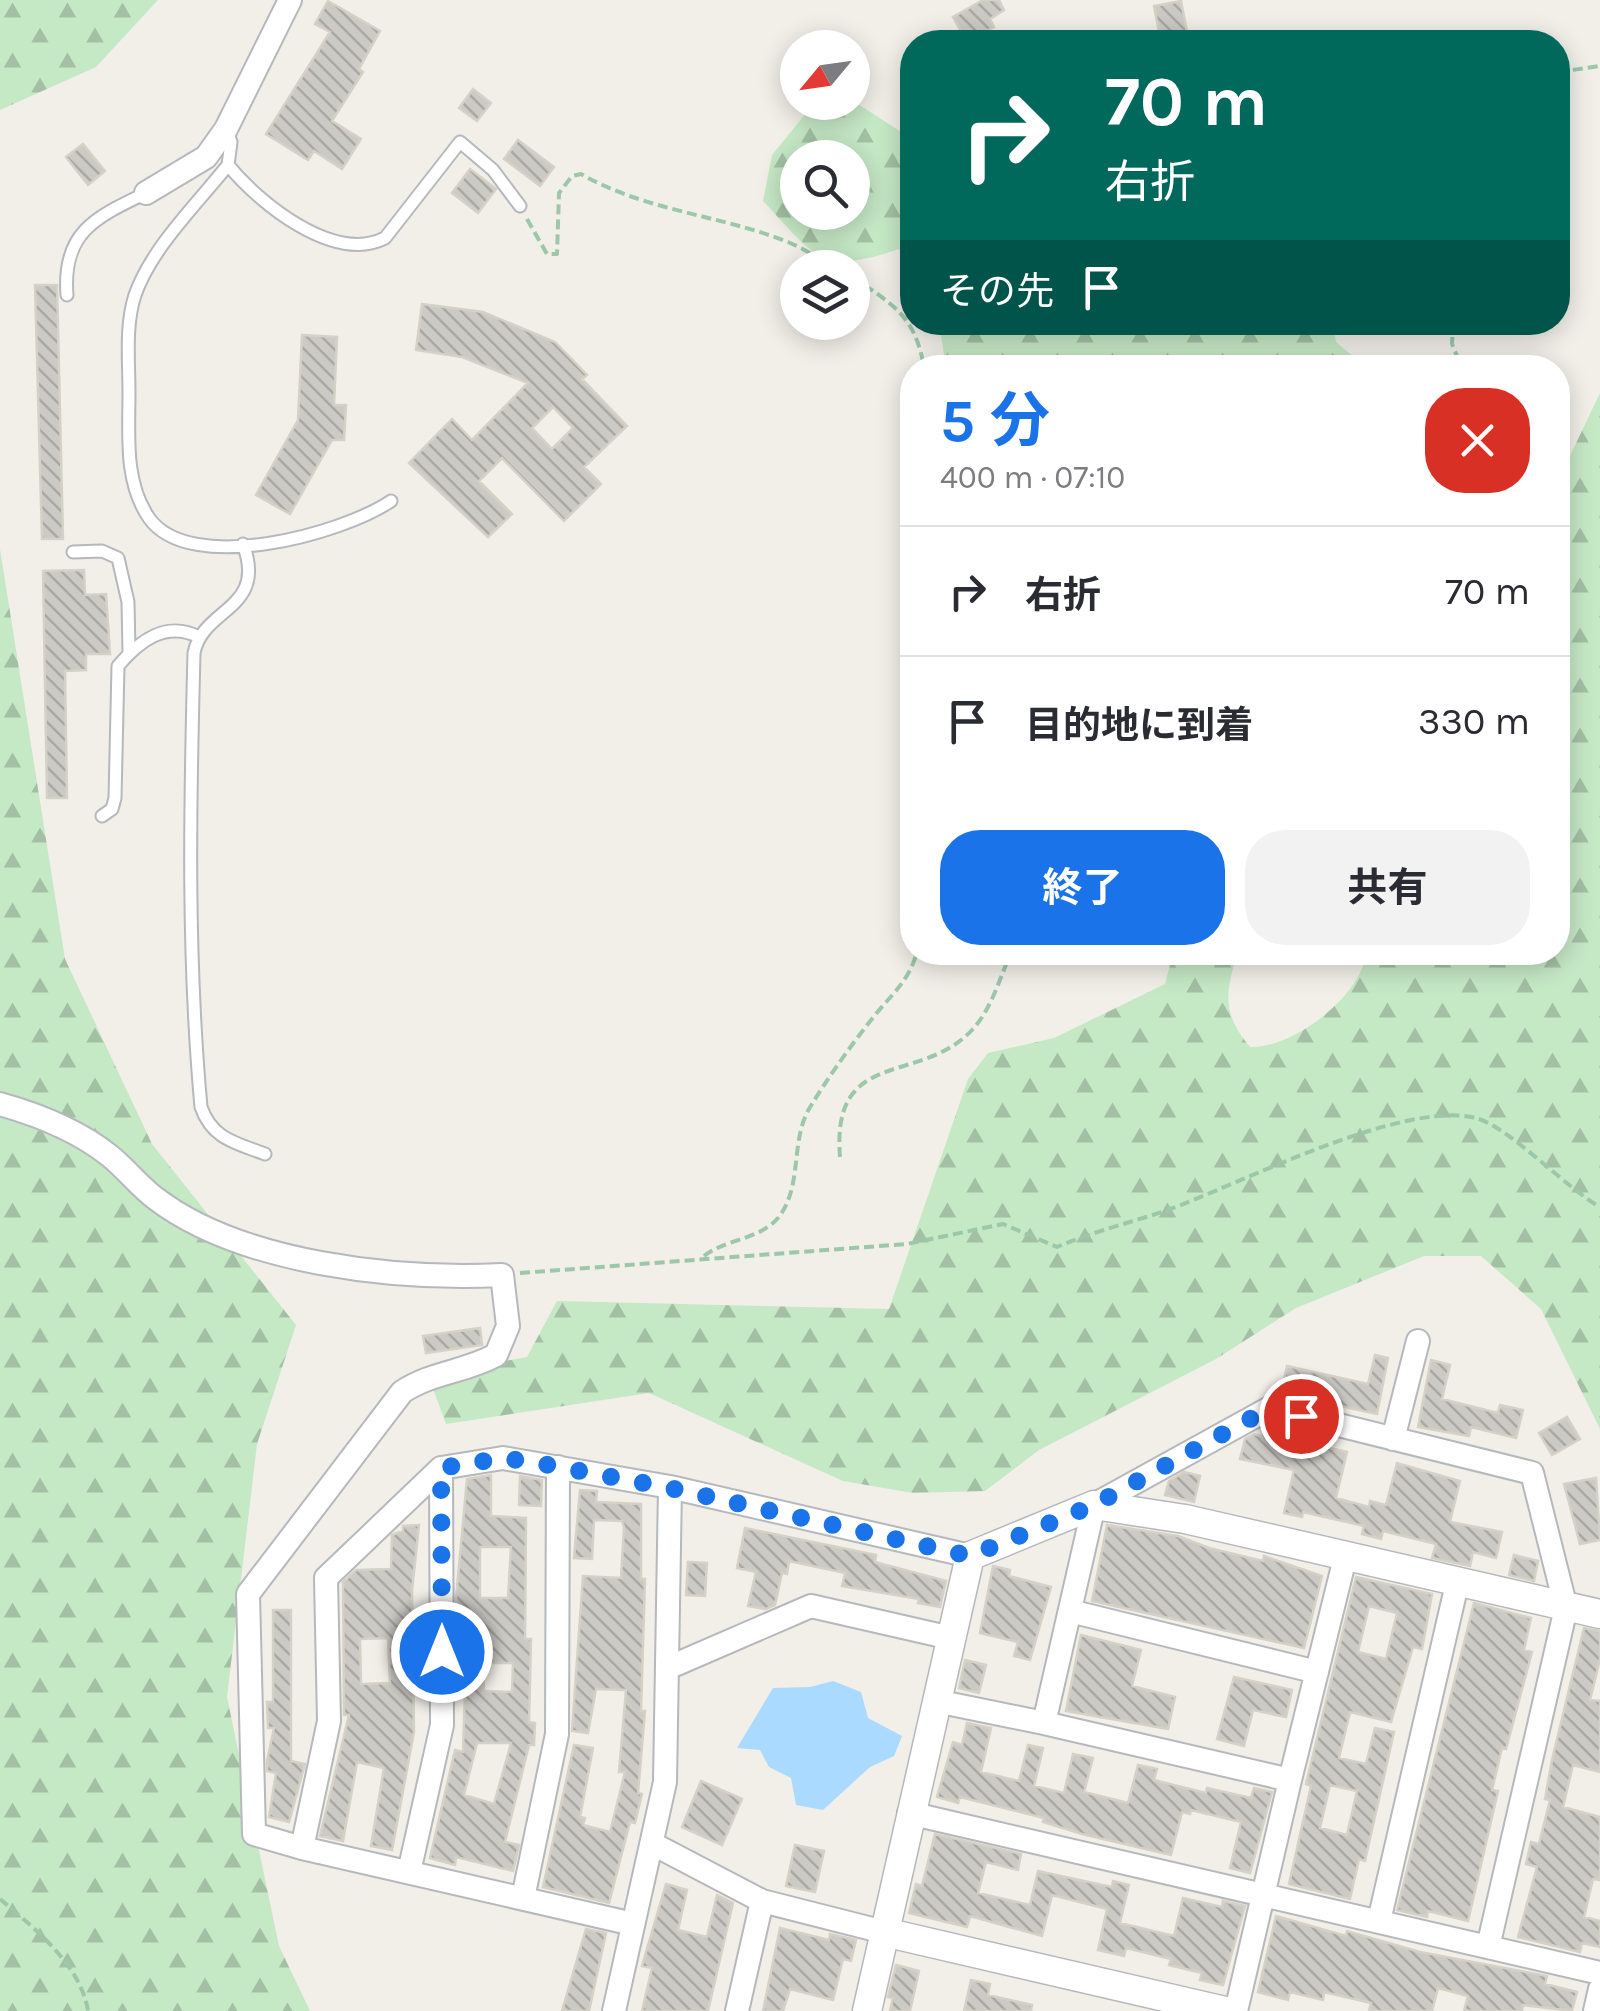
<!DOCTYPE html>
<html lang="ja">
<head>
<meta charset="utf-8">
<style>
	:root { --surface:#fff; --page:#f2f2f3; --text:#2b2b33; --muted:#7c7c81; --line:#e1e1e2; --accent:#1a73e8 }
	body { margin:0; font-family:Karla,"Noto Sans JP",sans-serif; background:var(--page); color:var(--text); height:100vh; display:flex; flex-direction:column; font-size:38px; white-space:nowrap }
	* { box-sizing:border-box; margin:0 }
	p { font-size:32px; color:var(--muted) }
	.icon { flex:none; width:55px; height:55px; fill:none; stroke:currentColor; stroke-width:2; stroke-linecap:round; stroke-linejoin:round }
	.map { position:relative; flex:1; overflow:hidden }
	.drawer { position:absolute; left:900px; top:355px; width:670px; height:610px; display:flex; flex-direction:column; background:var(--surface); border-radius:40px; box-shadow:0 5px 25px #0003 }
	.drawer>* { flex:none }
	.top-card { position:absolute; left:900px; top:30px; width:670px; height:305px; border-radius:40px; box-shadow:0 5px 25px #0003; background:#00695c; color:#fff; overflow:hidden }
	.needle { width:65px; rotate:241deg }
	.buttons { position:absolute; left:780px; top:30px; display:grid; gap:20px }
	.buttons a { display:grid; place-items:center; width:90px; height:90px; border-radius:50%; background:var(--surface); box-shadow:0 5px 25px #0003; font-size:50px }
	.pin { position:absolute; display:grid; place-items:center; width:85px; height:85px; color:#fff; margin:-42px; border:5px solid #fff; border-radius:50%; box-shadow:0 2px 10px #0007 }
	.me { position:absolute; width:110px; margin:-55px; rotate:0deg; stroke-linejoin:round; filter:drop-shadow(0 0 8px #0008) }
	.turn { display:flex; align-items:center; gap:35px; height:210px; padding:0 40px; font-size:45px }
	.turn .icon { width:130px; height:130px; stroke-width:2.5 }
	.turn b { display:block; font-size:70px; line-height:85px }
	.then { display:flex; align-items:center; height:95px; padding:0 40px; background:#0003; gap:20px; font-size:38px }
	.round { display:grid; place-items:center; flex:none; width:105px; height:105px; border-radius:40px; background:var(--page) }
	.summary { display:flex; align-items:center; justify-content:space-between; height:170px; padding:0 40px }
	h1 { font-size:60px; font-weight:700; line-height:75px; color:var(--accent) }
	.primary-button { display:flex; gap:20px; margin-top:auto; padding:20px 40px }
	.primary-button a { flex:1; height:115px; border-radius:40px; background:var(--accent); color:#fff; font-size:40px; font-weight:700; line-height:115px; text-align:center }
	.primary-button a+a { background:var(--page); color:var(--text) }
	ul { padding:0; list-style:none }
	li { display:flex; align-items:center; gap:30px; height:130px; padding:0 40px; border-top:2px solid var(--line) }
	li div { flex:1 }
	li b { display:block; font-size:38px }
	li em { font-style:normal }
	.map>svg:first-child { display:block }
</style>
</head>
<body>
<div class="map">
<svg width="1600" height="2011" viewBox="0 0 1600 2011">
	<defs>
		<pattern id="forest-firs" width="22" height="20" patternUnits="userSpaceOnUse" patternTransform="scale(2.5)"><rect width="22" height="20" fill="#c5e8c5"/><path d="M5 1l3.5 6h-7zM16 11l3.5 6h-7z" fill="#a3c0a4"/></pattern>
		<pattern id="building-back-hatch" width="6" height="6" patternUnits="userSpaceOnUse" patternTransform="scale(2.5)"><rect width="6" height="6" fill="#cccac5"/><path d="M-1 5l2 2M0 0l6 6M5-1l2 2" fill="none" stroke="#a9a8a4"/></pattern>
	</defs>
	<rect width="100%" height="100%" fill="#f1efe8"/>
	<path fill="url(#forest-firs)" fill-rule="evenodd" d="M0,0H158L96,67L0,110Z
		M858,104L912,139V266L899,249C820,276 816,257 763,201L772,155L811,107ZM798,158H852V212H798Z
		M939,323H1333L1336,342L1366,367H946Z
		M1600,393V1429L1541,1309L1481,1256H1424L1296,1308L1216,1359L1039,1450L985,1491L913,1493L843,1481L649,1393L446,1424L428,1375L527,1357L557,1301L889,1309L968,1079L988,1053L1054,1038L1165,984L1173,953H1237C1226,994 1221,1012 1250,1047C1292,1049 1362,996 1366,953L1558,952V481Z
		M0,549L65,959L152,1144L296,1325L257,1444L227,1697L279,1946L310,2011H0Z"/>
	<path fill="#aadaff" d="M833,1681L861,1692L868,1718L902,1736L894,1756L870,1767L823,1810L796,1805L791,1778L769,1767L760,1750L737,1748L773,1688L810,1687Z"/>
	<path fill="url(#building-back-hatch)" stroke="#d6d1c6" stroke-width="2.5" fill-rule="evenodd" d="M983,0H999L1004,10L990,19L994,27L967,42L953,17Z
		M328,1L380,31L359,69L363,72L332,121L361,139L342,169L314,151L308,160L266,134L330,32L315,24Z
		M1181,1L1189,42H1161L1154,6Z
		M473,89L491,103L477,121L459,108Z
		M518,140L554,167L540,186L504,159Z
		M83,144L105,171L88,185L66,157Z
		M470,169L496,189L478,213L452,193Z
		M35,285H57L63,539H42Z
		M422,304L483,312L555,342L587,375L582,379L627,426L584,467L601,484L564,521L502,458L479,481L512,514L488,537L409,463L452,419L472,440L528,383L462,357L416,350ZM553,407L573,428L552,449L532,428Z
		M302,335L337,337L334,405H346L344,440H332L290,514L256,495L298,420Z
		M84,570L85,595L106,594L110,654H86V670L65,671L67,798H47L43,571Z
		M480,1328L482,1345L426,1353L423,1336Z
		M1375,1355L1388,1358L1377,1414L1281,1393L1287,1366L1368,1384Z
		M1431,1360L1450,1365L1442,1399L1498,1413L1500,1405L1523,1410L1516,1438L1471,1427L1469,1436L1418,1427Z
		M1567,1417L1580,1439L1552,1455L1539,1433Z
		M1254,1434L1324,1454L1326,1447L1347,1452L1336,1498L1369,1507L1370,1501L1386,1505L1397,1463L1460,1481L1450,1522L1502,1532L1496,1558L1473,1552L1470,1566L1432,1558L1436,1544L1383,1531L1381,1539L1362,1534L1364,1526L1303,1512L1302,1517L1284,1513L1294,1470L1240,1459L1245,1439Z
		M1184,1472L1200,1476L1194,1502L1165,1495L1169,1481Z
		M491,1475V1516L526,1518L525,1639H531L529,1722L535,1723L534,1745H529L505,1842L519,1845L513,1871L456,1857L455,1865L430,1858L455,1750L463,1752L467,1624H457L456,1598L467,1479ZM480,1547H511L508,1598H480ZM483,1663H513L512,1692L484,1691ZM477,1743H511L494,1804L464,1795Z
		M520,1476L542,1480L541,1506L519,1505Z
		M1596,1478L1600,1540L1580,1544L1564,1484Z
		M580,1490L597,1491L596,1502L641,1504V1579H645L641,1711H645L638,1793L642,1794L635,1823L630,1822L609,1903L543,1887L574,1745L593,1748L580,1817L585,1818L583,1825L610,1832L625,1772H619L626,1690L596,1689L588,1733L572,1731L583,1576L621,1578L624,1527L622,1521L594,1520L592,1559L574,1558Z
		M419,1525L412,1590L414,1732L392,1850L371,1846L384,1768L357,1762L343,1841L320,1836L349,1715H344L343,1582L356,1570L391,1569L392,1535L403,1531V1526ZM388,1638L390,1683L361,1684L360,1639Z
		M1107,1525L1178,1536L1209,1548L1263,1561L1264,1556L1322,1576L1304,1648L1092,1601Z
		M745,1528L876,1555L875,1562L946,1581L940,1607L918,1603L919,1599L842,1586L845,1573L789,1561L787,1574L782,1573L775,1605L766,1609L748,1606L756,1572L737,1568Z
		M1514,1555L1538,1561L1534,1581L1509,1575Z
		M688,1562L707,1563L705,1596L686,1595Z
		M993,1566L1010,1570L1009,1576L1051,1587L1030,1660L1014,1656L1018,1642L980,1633Z
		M1356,1577L1432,1594L1422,1649L1413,1647L1391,1722L1350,1712L1339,1758L1366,1764L1375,1728L1394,1732L1365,1861L1359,1859L1350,1899L1289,1884L1311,1786L1306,1784ZM1369,1606L1397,1613L1386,1659L1358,1652ZM1330,1785L1357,1791L1347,1835L1320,1828Z
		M1474,1603L1531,1618L1524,1650L1532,1652L1506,1749L1502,1748L1492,1790L1498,1791L1468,1921L1428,1911L1427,1917L1397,1910Z
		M273,1610H291V1761L305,1764L289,1822L269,1817L276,1773L267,1771V1761L274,1728H268L267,1702H273Z
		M1584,1628L1600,1631V1659L1590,1700L1600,1701V1772L1573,1765L1563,1807L1600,1817V1880L1593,1879L1584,1917L1600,1921V1947L1582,1943L1580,1952L1518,1937L1537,1867L1526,1864L1531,1842L1539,1844L1550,1800L1545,1799L1552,1760Z
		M1081,1635L1141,1650L1132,1686L1175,1697L1168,1729L1066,1711Z
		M965,1660L986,1665L979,1693L959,1688Z
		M1234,1677L1292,1690L1286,1717L1253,1710L1244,1746L1217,1739Z
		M967,1723L991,1728L981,1772L1019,1781L1028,1745L1043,1748L1034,1786L1064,1793L1073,1754L1093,1758L1084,1792L1128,1803L1138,1765L1157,1769L1154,1780L1206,1793L1207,1788L1251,1798L1254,1788L1272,1792L1250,1873L1230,1868L1241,1822L1191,1810L1190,1814L1182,1812L1171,1855L1082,1834L1043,1822L1044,1818L960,1797L958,1803L937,1797L953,1742L962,1745Z
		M701,1781L742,1799L722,1845L682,1827Z
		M935,1834L1021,1854L1018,1870L986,1862L978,1893L1030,1905L1038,1871L1112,1887L1113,1881L1129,1885L1120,1923L1174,1936L1183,1898L1222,1907L1223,1901L1245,1906L1223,1985L1200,1980L1202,1973L1169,1965L1171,1959L1126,1948L1124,1956L1098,1950L1107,1909L1052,1895L1042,1936L970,1916L967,1927L909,1913L916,1884L922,1886Z
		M795,1845L824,1851L815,1892L786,1886Z
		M666,1884L687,1890L678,1930L707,1937L717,1895L733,1903L708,2011H642L652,1968L642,1966Z
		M1276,1916L1346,1936L1347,1931L1420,1952L1547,1976L1545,1984L1577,1992L1572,2011L1523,2005L1522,2011H1464L1468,1996L1438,1988L1432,2011H1369L1371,2003L1324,1992L1323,2000L1290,1992L1288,2000L1258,1992Z
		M780,1928L829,1940L830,1934L856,1940L851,1961L843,1959L833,2000L790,1989L783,2011H763Z
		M586,1929L606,1933L589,2011H562Z
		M896,1965L919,1971L910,2011H890L893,1998L888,1997Z
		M971,1980L990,1984L988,1995L1032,2005L1031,2011H964Z"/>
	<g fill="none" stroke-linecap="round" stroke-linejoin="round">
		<defs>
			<path id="service" d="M226,129L231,142L228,165C197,204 152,247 135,295C125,326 129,360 129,393C129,435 124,482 149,518C190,576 342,534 391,501
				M228,165C259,203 334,264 385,238L460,142L493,170L520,206
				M67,295C62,232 96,217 146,193
				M243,544C268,610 203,607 194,653C190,806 187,955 201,1107C212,1139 236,1143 265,1154
				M73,552L102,551L118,558L128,602L129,653
				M102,816L112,809L115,798L118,666C139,641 166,620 199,637"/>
			<path id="minor" d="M146,193L206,157L226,129L290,0
				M0,1104C39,1115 79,1131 110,1156C126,1169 139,1186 155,1198C241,1264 396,1280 502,1275L508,1326L496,1355C465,1372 432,1372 402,1392L248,1594L254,1834L302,1848
				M1393,1439L1418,1341
				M1070,1611L1317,1672
				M670,1667L811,1606L951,1638
				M936,1701L1044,1723
				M1290,1780L1345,1558
				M909,1813L1600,1973
				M653,1844L762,1901L884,1932
				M409,1872L442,1725L441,1468
				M523,1898L557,1734L558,1467
				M1379,1921L1457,1584
				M633,1924L302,1848L329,1721L326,1578L441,1468L503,1458L670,1487L970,1556
				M614,2011L665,1782L670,1487
				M737,2011L762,1901
				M1236,2011L1290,1780L1044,1723L1094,1505L1270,1408L1532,1473L1566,1608L1488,1947
				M1595,2011L1600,1989"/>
			<path id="tertiary" d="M884,1932L1225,2011
				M867,2011L970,1556L1094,1505L1185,1519L1600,1614"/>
		</defs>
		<use href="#service" stroke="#b5b8bc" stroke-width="15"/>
		<use href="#minor" stroke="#b5b8bc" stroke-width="26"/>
		<use href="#tertiary" stroke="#b5b8bc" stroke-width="31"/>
		<path stroke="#9cc7a9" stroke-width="4" stroke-dasharray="10 5" stroke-linecap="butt" d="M1558,72L1600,66
			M1558,86L1565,121L1558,153
			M527,219L547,254H557L559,193L572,176L581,174C646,211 720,215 788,242C804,249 820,259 836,268
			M852,277C893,304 916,317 924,368
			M1453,322L1452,344L1462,368
			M840,1157C831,1046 920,1086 972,1030C991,1010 1000,978 1011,952
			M704,1256C725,1239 759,1240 778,1218C803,1187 790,1142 809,1109C828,1077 852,1044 875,1015C892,994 909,981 917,952
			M520,1273L907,1244L1003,1224L1057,1247C1092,1232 1129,1223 1165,1211C1238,1185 1403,1099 1476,1118C1509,1127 1566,1188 1600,1207
			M0,1899C34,1928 81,1965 88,2011"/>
		<use href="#service" stroke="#fff" stroke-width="11"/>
		<use href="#minor" stroke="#fff" stroke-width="22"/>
		<use href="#tertiary" stroke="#fff" stroke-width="28"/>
	</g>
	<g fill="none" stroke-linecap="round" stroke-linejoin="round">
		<path stroke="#1a73e8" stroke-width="18" stroke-dasharray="0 32.4" d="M442,1652L441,1468L503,1458L538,1463L670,1488L970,1556L1094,1505L1270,1408L1301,1416"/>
	</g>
</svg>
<div class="buttons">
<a><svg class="needle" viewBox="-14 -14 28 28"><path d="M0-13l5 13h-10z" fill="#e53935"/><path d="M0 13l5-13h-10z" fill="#7c7c81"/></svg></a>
<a><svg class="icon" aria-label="search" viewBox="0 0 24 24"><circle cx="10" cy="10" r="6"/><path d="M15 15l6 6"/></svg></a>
<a><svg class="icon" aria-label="layers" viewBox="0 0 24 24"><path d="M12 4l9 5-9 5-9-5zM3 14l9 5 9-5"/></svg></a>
</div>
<div class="pin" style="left:1301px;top:1416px;background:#d93025"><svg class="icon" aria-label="arrive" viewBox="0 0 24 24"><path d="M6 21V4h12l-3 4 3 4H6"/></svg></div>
<svg class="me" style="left:442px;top:1652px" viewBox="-20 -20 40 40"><circle r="17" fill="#1a73e8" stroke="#fff" stroke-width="3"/><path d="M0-11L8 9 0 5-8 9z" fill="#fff"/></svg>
<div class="top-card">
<div class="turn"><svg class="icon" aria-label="right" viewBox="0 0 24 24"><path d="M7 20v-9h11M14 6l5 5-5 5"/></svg><div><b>70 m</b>右折</div></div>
<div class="then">その先<svg class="icon" aria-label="arrive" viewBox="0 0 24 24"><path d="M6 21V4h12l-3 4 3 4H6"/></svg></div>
</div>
<section class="drawer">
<div class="summary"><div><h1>5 分</h1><p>400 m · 07:10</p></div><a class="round" style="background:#d93025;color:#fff"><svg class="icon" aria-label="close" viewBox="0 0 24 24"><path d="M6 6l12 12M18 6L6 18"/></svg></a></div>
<ul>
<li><svg class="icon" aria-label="right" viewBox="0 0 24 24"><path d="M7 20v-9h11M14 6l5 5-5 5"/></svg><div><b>右折</b></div><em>70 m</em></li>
<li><svg class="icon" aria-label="arrive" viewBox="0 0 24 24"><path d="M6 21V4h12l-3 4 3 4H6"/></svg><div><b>目的地に到着</b></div><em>330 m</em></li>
</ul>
<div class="primary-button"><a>終了</a><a>共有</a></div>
</section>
</div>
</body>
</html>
